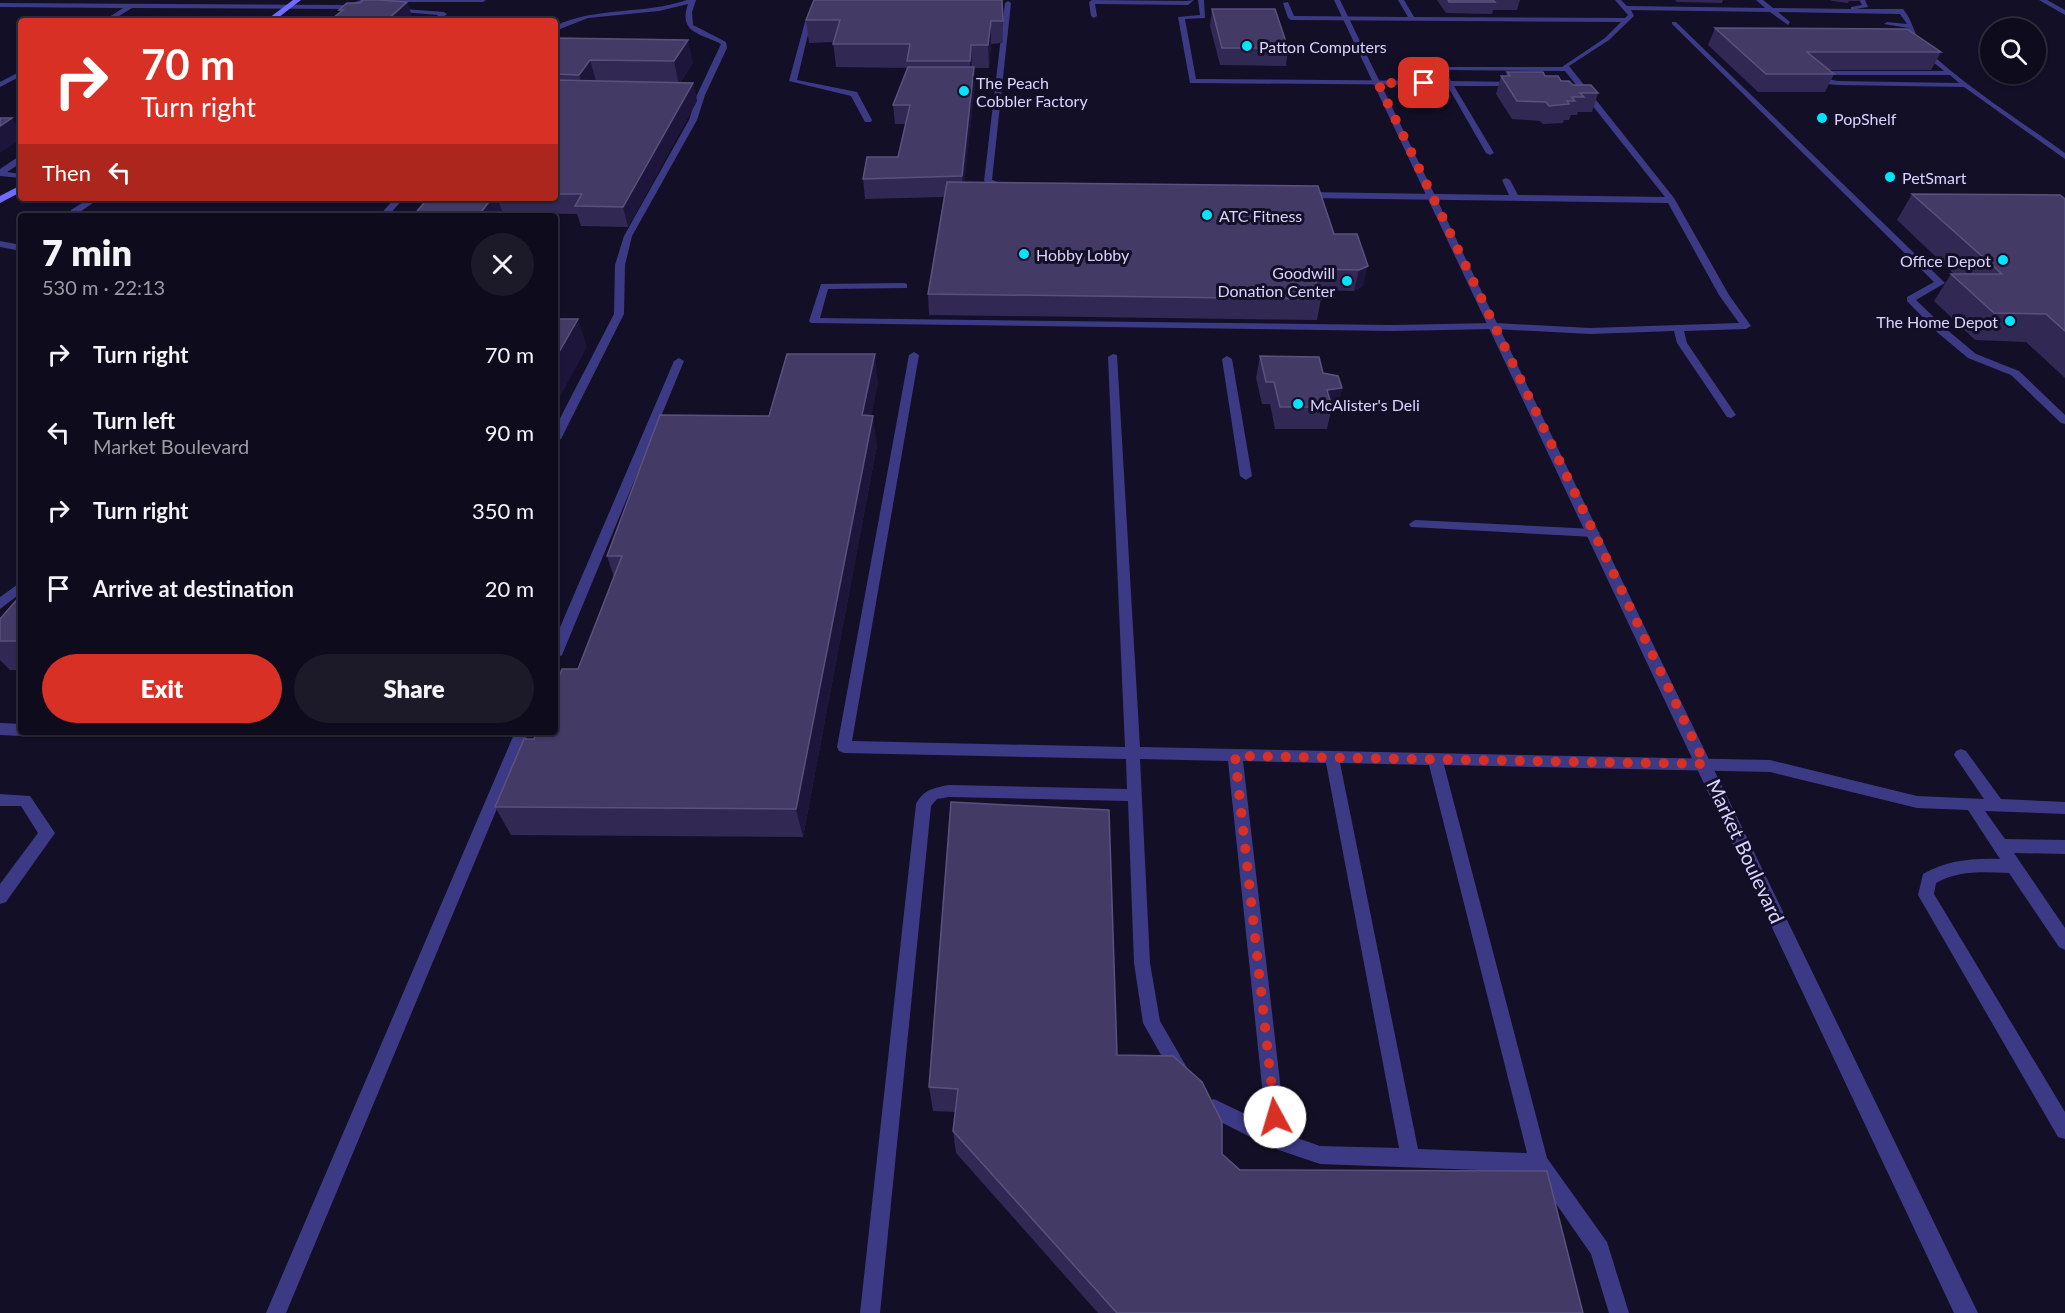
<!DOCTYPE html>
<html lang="en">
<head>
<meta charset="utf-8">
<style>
	:root { --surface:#0e0b1c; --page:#1c1929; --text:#f1f3f6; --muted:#9b9ba3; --line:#2e2b3b; --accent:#d93025 }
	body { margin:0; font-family:Lato,sans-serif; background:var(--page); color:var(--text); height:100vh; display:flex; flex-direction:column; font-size:22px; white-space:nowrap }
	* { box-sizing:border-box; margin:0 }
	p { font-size:20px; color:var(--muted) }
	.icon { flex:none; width:33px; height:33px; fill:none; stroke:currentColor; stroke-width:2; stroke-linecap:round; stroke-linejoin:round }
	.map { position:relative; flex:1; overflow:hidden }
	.sheet { position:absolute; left:18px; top:213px; width:540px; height:522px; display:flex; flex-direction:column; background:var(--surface); border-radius:6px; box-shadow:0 2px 4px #0004,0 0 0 2px var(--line) }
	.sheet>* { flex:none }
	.hud { position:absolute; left:18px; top:18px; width:540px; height:183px; border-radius:6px; box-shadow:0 2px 4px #0004,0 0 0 2px var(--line); background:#d93025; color:#fff; overflow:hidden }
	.tools { position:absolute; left:1980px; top:18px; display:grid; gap:12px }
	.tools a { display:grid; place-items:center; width:66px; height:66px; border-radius:50%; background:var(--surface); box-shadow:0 2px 4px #0004,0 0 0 2px var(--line); font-size:30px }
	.pin { position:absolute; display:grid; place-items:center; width:51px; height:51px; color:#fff; margin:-26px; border-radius:12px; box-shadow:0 3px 9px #0006 }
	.me { position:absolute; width:66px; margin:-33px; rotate:354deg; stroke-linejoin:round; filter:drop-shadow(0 0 4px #0008) }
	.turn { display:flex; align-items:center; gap:21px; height:126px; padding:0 24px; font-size:27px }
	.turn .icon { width:78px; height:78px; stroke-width:2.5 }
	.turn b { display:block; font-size:42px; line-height:51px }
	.then { display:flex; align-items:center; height:57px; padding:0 24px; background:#0003; gap:12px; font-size:22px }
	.round { display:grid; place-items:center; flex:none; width:63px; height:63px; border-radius:32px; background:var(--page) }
	.head { display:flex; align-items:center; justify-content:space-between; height:102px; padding:0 24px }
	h1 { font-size:36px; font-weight:800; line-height:45px }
	.cta { display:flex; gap:12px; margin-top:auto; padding:12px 24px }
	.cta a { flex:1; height:69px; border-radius:36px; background:var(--accent); color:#fff; font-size:24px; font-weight:800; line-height:69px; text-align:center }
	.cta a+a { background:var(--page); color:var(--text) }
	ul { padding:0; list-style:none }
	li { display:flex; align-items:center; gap:18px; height:78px; padding:0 24px }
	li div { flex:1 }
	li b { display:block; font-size:22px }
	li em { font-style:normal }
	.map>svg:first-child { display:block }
</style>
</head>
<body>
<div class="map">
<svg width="2065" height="1313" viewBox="0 0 2065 1313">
	<rect width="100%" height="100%" fill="#130f26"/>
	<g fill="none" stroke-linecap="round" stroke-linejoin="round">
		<path fill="#3d3a85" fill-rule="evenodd" d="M361,0H370L348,9L132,8L111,21H103L123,8L0,7V3L347,5Z
			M371,0H486L483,2H374Z
			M687,0H696L692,12L693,25L726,42L727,48L705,95L697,120L632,236L625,265L624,314L561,439L555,442V428L614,314L615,265L624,236L689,120L697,95L721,44C700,33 678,33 688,4L659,11L588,18L555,31V26C597,6 644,15 687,0Z
			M815,0H821L811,22L797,80L857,92L872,120L871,122H865L851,96L789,81L805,22Z
			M1092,0L1186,1L1194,0L1188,5L1095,4L1097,16L1094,18L1091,16L1089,2Z
			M1198,0H1204L1205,18L1185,19L1196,79L1444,81L1438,67H1562L1605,38L1621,22L1291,20L1288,18L1283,3L1288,2L1294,16L1408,17L1398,0H1404L1414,17L1625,18L1628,15L1615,0H1621L1627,6L1765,8L1756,0H1763L1773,8L1851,9V7L1862,5L1859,0H1865L1868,7L1856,9H1903C1913,20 1914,37 1925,48C1967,88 2018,119 2065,153V159L1964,87L1838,85L1827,84L1816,74V72L1818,71H1944C1929,58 1913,48 1908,28L1884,24L1887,22L1907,24L1900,14L1778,12L1790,22L1788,25L1770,12L1631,10L1634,16L1609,40L1569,66L1674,198L1729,295L1751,326L1746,329L1684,331L1687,343L1736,415L1731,418L1727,417L1677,343L1674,331L1590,334L1495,329L1392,331L811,323L809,321L821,284L904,283L907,284V288L828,289L820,318L1392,325L1495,323L1590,328L1739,323L1719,295L1668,203L1304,198L1300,195L1304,192L1509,195L1502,180L1506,178L1510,180L1518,195L1665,197L1565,71L1445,70L1451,81L1518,82L1522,84L1518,86H1454L1494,153L1490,155L1486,153L1447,85L1190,83L1178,17L1200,15ZM1825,75H1950L1959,83L1838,81L1832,80Z
			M2039,0H2047L2065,10V15Z
			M1008,1L1011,3L992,180L1010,186L997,188L984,181L1005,3Z
			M391,8L444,12L447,14L439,21H432L438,15L389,11Z
			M219,16L222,18L219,21H211Z
			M1672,22H1676L1945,283L1916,300L1946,329L1976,354L2019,371L2065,415V424L2061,423L2011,375L1968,358L1938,333L1907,301V297L1934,282L1672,24Z
			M21,71V76L0,87V82Z
			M0,123L21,124V128L0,127Z
			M18,157H21V163L7,172L21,174V178L0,176V169Z
			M90,198H100L77,214H71V210Z
			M395,198H404L388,216H379Z
			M0,241L21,245V251L0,247Z
			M914,352L919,355L852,741L1125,747L1108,357L1113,354L1117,355L1140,747L1770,760L1917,796L1984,799L1954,755L1956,751L1961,749L1966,751L2001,799L2065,802V814L1985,811L2005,839L2065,840V854L2014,853L2065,928V950L2059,947L2009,873C1984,872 1959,870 1936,883L1934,894L2065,1112V1139L2058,1137L1918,895L1923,874C1948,860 1973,858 2000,859L1968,810L1917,808L1770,772L1444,765L1547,1158L1607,1242L1629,1313H1609L1591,1254L1534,1172L1320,1164L1270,1147L1207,1115L1205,1108L1207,1101L1214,1099L1266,1124L1228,761L1140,759L1150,963L1160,1021L1186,1066L1189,1072L1186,1078L1180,1081L1174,1078L1143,1023L1134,963L1128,801L949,797L937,799L931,806L880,1313H860L916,804C924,789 934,788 949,785L1127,789L1126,759L844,753L839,751L837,747L909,355ZM1243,761L1326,763L1399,1148L1320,1146L1286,1134ZM1340,763L1429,765L1527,1153L1418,1149Z
			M1227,356L1232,359L1252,476L1246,480L1240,476L1222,359Z
			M679,358L684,361L562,655L555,660V639L674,361Z
			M1415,520L1594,529L1600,533L1594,537L1411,527L1409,524Z
			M21,582V593L0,609V597Z
			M0,723L21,724V732H27L21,736L0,735Z
			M515,732H529L286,1313H266Z
			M0,794L30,796L55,833L6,902L0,904V884L38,833L21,806H0Z"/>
		<path fill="#3d3a85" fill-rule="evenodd" d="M1334,0H1340L1978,1313H1954Z"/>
		<path fill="#6f6bff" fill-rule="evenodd" d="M293,0H301L274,21H265Z
			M21,185V192L0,203V196Z"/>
	</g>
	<path fill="#312854" d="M1002,0L1003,43L991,44L989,68H974L975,85L964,182L1334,234H1357L1363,286L1354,291L1318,290L1321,299L1317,320L929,315L928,294L944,197L865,199L863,179L898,157L906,124H895L893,105L907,68L836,67L833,42L809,43L806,20Z
		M1437,0H1520L1517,10H1493L1492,14L1446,13Z
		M1675,0H1723L1722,3L1677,2Z
		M1830,0H1861V1H1849L1848,3L1832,1Z
		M1212,9L1288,48L1286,66L1220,65L1210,26Z
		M1715,28L1941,52L1931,70H1829L1834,74L1825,92H1758L1708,45Z
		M555,38L693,63L680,83H693L697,101L628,227L581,226L577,214L503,213L428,198H555Z
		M1507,72L1545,76L1598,93L1592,112H1578L1577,115H1571L1569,120H1564L1563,123L1543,124L1540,121L1512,119L1496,94L1501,76H1506Z
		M1912,194L2065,199V378L2026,342L1975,340L1934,301L1951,274H1954L1897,220Z
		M1260,356L1323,373L1342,388L1337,410L1331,411L1327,429H1275L1270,404H1262L1256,378Z
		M878,383L871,416L877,445L803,837L511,835L495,807L534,739L578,669L614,577L607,556L769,416Z
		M21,595V670H10L0,660V619Z
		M1117,1055L1222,1154L1240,1170L1583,1313H1098L956,1153L953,1131L956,1112L933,1111L929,1087Z"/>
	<path fill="#1d163a" d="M407,2L413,19L411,21H386Z
		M991,21V44L989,68L988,45Z
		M688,40L693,63L679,85L674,61Z
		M971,45L972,68L970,85V61Z
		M590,60L597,84L586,99L579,75Z
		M974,67L975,85L963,196L962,176Z
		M693,83L697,101L628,227L623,207Z
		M12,118L21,133V139L0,153V126Z
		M492,198H497L503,213L500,216H478Z
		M1368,266L1363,286L1354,291L1359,270Z
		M578,319L587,347L555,406V359Z
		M875,354L878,383L866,444L862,415Z
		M1342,388L1337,410L1331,411L1332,407L1327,390Z
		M873,416L877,445L803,837L796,809Z"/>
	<path fill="#433a66" stroke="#5a527e" stroke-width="1.5" d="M363,0H379L407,2L386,21H329L343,10H339L347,3H360Z
		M814,0H1002L1003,21H991L988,45H971L970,61H907L910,44H833L840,20H806Z
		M1448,0H1493L1495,2H1449Z
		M1212,9H1275L1288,48H1222Z
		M1715,28L1907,29L1941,52H1807L1834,74H1766Z
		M555,38L688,40L674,61L590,60L579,75L555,74Z
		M908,67H974L962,176L863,179L867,157H898L910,105H893Z
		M1507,72H1543L1545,76H1558L1561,81H1569L1573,85H1591L1598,93H1580L1584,97H1572L1575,101H1567L1569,104L1549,106L1546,102L1517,101L1501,76H1510Z
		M555,80L693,83L623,207L575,206L582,194H555Z
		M0,118H12L0,126Z
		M947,182L1318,186L1334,234H1357L1368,266L1359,270L1312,269L1321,299L928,294Z
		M1912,194L2060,195L2065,199V331L2046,314L1994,313L1951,274H2002Z
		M428,198H492L478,216H413Z
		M555,319H578L555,359Z
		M787,354H875L862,415L873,416L796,809L495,807L524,739H534L537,732H555V688L562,669H578L622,556H607L660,415L769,416Z
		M1260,356L1319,357L1323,373L1338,376L1342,388L1327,390L1332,407H1280L1274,382H1266Z
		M21,595V641H0V619Z
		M951,802L1109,810L1117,1055L1173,1056L1202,1082L1222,1122V1154L1240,1170L1547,1171L1583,1313H1117L953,1131L958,1089L929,1087Z"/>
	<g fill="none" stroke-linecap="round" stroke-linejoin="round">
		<path stroke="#d93025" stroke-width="10" stroke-dasharray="0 18" d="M1275,1117L1235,756L1705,764L1378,83H1424"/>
	</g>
	<g fill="#00e5ff" stroke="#130f26" stroke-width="2">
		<circle cx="1247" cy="46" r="6"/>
		<circle cx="964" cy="91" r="6"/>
		<circle cx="1822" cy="118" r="6"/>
		<circle cx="1890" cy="177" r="6"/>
		<circle cx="1207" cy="215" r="6"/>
		<circle cx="1024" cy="254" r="6"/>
		<circle cx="2003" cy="260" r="6"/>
		<circle cx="1347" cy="281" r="6"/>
		<circle cx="2010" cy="321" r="6"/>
		<circle cx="1298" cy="404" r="6"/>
	</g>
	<g text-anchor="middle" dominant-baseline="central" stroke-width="6" stroke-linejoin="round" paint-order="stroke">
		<g font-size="16" fill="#d9d4ff" stroke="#130f26" text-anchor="start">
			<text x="1259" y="46">Patton Computers</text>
			<text x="976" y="82">The Peach<tspan x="976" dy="18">Cobbler Factory</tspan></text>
			<text x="1834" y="118">PopShelf</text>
			<text x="1902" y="177">PetSmart</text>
			<text x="1219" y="215">ATC Fitness</text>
			<text x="1036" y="254">Hobby Lobby</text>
			<text x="1991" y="260" text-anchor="end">Office Depot</text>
			<text x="1335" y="272" text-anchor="end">Goodwill<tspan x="1335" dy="18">Donation Center</tspan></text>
			<text x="1998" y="321" text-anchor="end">The Home Depot</text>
			<text x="1310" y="404">McAlister's Deli</text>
		</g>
		<g font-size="20" fill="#d9d4ff" stroke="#130f26">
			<text transform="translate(1746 851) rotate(65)">Market Boulevard</text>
		</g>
	</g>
</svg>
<div class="tools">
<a><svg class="icon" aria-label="search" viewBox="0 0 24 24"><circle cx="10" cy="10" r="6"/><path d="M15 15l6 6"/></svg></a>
</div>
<div class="pin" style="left:1424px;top:83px;background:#d93025"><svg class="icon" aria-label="arrive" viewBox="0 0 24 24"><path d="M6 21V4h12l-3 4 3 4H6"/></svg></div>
<svg class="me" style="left:1275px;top:1117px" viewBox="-20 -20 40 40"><circle r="19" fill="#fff"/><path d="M0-13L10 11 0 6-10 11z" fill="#d93025"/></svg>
<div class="hud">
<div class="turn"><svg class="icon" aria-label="right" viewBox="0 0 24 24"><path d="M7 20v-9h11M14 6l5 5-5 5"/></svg><div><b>70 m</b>Turn right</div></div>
<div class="then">Then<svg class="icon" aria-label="left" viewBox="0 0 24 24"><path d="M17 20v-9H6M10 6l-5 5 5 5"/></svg></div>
</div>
<section class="sheet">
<div class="head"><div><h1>7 min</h1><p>530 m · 22:13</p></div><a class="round"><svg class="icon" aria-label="close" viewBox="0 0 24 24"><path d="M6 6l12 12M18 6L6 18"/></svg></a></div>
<ul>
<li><svg class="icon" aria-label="right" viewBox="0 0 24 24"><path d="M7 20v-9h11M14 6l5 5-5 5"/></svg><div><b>Turn right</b></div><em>70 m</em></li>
<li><svg class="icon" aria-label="left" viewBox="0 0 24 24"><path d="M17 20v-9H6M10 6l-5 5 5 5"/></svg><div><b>Turn left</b><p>Market Boulevard</p></div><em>90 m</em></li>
<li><svg class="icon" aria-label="right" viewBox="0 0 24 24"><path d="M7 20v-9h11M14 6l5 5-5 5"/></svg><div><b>Turn right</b></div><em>350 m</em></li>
<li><svg class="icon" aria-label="arrive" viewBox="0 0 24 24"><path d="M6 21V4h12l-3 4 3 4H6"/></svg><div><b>Arrive at destination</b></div><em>20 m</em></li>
</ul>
<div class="cta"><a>Exit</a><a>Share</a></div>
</section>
</div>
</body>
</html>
